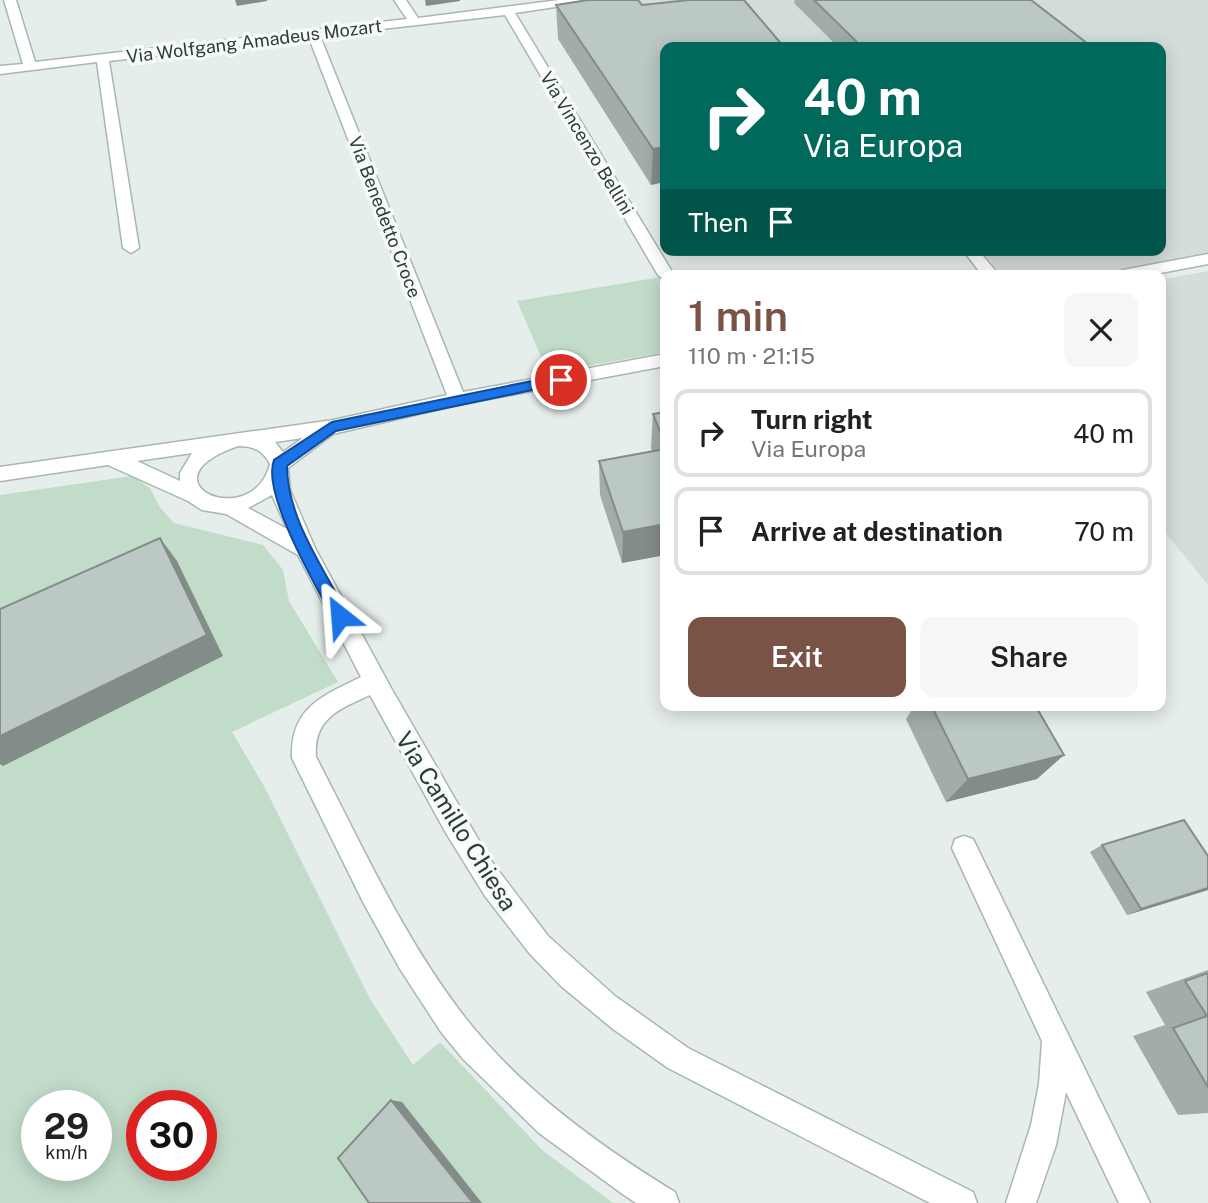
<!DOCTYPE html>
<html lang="en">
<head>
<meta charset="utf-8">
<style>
	:root { --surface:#fff; --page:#f6f6f6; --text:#202124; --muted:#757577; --line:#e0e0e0; --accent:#785346 }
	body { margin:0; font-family:"Public Sans",sans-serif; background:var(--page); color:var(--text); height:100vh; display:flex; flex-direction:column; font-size:26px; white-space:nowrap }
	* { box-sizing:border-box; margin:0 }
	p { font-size:23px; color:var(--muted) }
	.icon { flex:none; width:38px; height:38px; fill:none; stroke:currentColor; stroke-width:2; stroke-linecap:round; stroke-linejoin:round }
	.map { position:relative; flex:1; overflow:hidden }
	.drawer { position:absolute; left:660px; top:270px; width:506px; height:441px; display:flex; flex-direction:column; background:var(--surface); border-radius:14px; box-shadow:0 4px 18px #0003 }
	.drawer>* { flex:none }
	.top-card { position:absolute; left:660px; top:42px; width:506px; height:214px; border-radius:14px; box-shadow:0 4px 18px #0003; background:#00695c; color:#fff; overflow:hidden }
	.speed { position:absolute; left:21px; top:1090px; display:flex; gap:14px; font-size:35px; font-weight:700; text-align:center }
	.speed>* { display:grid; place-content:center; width:91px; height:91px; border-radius:50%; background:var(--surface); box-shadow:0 4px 18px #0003; line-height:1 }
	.speed small { font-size:18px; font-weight:400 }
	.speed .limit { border:10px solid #d22; background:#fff; color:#111 }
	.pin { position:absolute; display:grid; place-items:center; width:60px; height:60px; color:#fff; margin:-30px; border:4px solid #fff; border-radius:50%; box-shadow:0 2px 7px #0007 }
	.me { position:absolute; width:77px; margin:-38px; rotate:332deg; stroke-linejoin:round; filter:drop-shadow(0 0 5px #0008) }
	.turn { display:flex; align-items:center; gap:24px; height:147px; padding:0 28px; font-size:32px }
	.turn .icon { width:91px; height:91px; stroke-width:2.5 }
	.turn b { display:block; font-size:49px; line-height:60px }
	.then { display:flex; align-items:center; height:66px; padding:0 28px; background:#0003; gap:14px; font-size:26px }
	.round { display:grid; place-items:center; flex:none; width:74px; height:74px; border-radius:14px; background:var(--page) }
	.head { display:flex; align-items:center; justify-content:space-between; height:119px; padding:0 28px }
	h1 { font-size:42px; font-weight:600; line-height:52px; color:var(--accent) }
	.primary-button { display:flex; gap:14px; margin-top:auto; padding:14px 28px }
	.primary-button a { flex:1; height:80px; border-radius:14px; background:var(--accent); color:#fff; font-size:28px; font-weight:600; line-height:80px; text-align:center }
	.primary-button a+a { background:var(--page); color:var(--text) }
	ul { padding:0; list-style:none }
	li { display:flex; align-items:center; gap:21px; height:88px; margin:0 14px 10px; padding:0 14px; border:4px solid var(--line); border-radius:14px }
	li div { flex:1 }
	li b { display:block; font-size:26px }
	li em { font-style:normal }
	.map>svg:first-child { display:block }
</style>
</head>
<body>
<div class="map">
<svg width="1208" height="1203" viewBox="0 0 1208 1203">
	<rect width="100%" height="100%" fill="#e6eeeb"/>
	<path fill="#d5ddda" d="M617,0H1208V255L1098,275H1002L981,250H1160V47H775L634,19Z
		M1208,271V585L1160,526V280Z"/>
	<path fill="#c2dcca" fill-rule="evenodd" d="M661,277L665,283V352L548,373L517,301Z
		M132,476L150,488L159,506L174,523L263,545L283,570L289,601L338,682L232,732L264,786L370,999L413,1065L440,1042L542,1150L613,1203H0V495ZM37,1106H96V1166H37ZM142,1106H201V1166H142Z"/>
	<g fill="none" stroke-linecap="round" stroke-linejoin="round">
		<defs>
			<path id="minor" d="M4,0H16L35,62L407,19L394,0H406L418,18L559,0H588L582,3L515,13L674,275H665V280L658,275L505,15L320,36L463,392L665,354V366L457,405L333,434L288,468L290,490L315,548L391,688L489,858L548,936L615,996L688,1048L973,1192L977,1203H930L668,1068L613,1029L561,986L530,954L485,896L446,833L370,695C340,709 313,718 316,757C361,843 401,933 460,1011C517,1086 595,1143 675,1192L679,1203H636L624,1195L539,1133L463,1059L441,1032L400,969L363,902L292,758C290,708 322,696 361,677L298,555L226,514L202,510L188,501L108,465L0,481V467L333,420L447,395L309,38L109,61L139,248L131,253L123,248L97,62L0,74V66L23,64ZM303,438L283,452L275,442ZM238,446C253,446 263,450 270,464C252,534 137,481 238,446ZM192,453L180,473V481L137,461ZM272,495L287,529L248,508Z
				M963,250H978L999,275H982Z
				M1208,254V264L1150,275H1115L1123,270Z
				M964,836L973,839L1150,1203H1119L1066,1092L1056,1145L1036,1203H1006L1031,1125L1039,1084L1042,1041L952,848L955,839Z"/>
		</defs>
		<use href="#minor" stroke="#a9b6b2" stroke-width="3"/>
		<use href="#minor" fill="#fff" fill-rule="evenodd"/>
	</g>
	<path fill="#a2aca9" d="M795,0H1031L1092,47H838L794,3Z
		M556,5L665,47L651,185L558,39Z
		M665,412V555L622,563L600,495L599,461L652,451L651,448L653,414Z
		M915,705H1035L1037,779L946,802L906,719Z
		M1102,845L1208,856V890L1127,915L1090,852Z
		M1208,970V1113L1178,1115L1133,1036L1165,1025L1146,992Z"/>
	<path fill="#848c89" d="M235,0H267V1L237,6Z
		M425,0H460V1L426,6Z
		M665,147V182L651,185L653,149Z
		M665,524V555L622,563L623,532Z
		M160,538L177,561L223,656L3,766L0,764V736Z
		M1064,755L1037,779L946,802L968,779Z
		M1208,888V890L1127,915L1141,909Z
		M391,1100L402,1102L482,1203H473Z"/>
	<path fill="#bcc8c4" stroke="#848c89" stroke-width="2" d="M588,0H638L642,5L689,0H744L784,47H665V147L653,149L556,5Z
		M814,0H1031L1092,47H862Z
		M665,412V444L653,414Z
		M665,449V524L623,532L599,461Z
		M160,538L207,635L0,736V609Z
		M931,705H1035L1064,755L968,779Z
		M1184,820L1208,856V888L1141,909L1102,845Z
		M1208,973V1087L1173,1028L1207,1016L1185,981Z
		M391,1100L473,1203H369L338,1158Z"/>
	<path fill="#1a73e8" stroke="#114b97" stroke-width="2" d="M561,375L567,380L566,383L336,431L287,466C287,519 325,569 348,616L345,620H334C317,588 261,493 274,460L332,422Z"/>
	<g text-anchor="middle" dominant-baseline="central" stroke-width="7" stroke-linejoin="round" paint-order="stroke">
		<g font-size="18" fill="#273e39" stroke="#f7faf9">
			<text transform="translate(254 41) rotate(-7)">Via Wolfgang Amadeus Mozart</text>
			<text transform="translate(587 143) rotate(59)">Via Vincenzo Bellini</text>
			<text transform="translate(385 217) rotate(69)">Via Benedetto Croce</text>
		</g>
		<g font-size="24" fill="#273e39" stroke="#f7faf9">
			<text transform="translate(457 821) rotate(58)">Via Camillo Chiesa</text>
		</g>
	</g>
</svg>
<div class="speed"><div>29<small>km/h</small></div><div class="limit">30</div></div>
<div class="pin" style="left:561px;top:380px;background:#d93025"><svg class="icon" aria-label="arrive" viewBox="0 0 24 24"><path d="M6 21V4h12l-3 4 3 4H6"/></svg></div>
<svg class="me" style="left:340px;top:616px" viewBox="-20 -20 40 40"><path d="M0-17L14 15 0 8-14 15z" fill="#1a73e8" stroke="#fff" stroke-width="4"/></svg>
<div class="top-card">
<div class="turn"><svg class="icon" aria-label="right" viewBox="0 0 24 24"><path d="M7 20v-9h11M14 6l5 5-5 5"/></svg><div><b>40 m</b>Via Europa</div></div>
<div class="then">Then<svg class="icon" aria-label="arrive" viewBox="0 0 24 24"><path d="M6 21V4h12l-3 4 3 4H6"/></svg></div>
</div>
<section class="drawer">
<div class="head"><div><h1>1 min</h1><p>110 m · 21:15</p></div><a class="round"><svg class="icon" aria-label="close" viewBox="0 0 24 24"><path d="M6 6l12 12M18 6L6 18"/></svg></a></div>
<ul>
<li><svg class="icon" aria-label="right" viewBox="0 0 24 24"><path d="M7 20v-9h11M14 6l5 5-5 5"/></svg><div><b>Turn right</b><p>Via Europa</p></div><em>40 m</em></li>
<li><svg class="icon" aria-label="arrive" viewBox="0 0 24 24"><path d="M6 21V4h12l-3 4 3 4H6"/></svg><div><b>Arrive at destination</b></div><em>70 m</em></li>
</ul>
<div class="primary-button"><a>Exit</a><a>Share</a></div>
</section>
</div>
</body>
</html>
